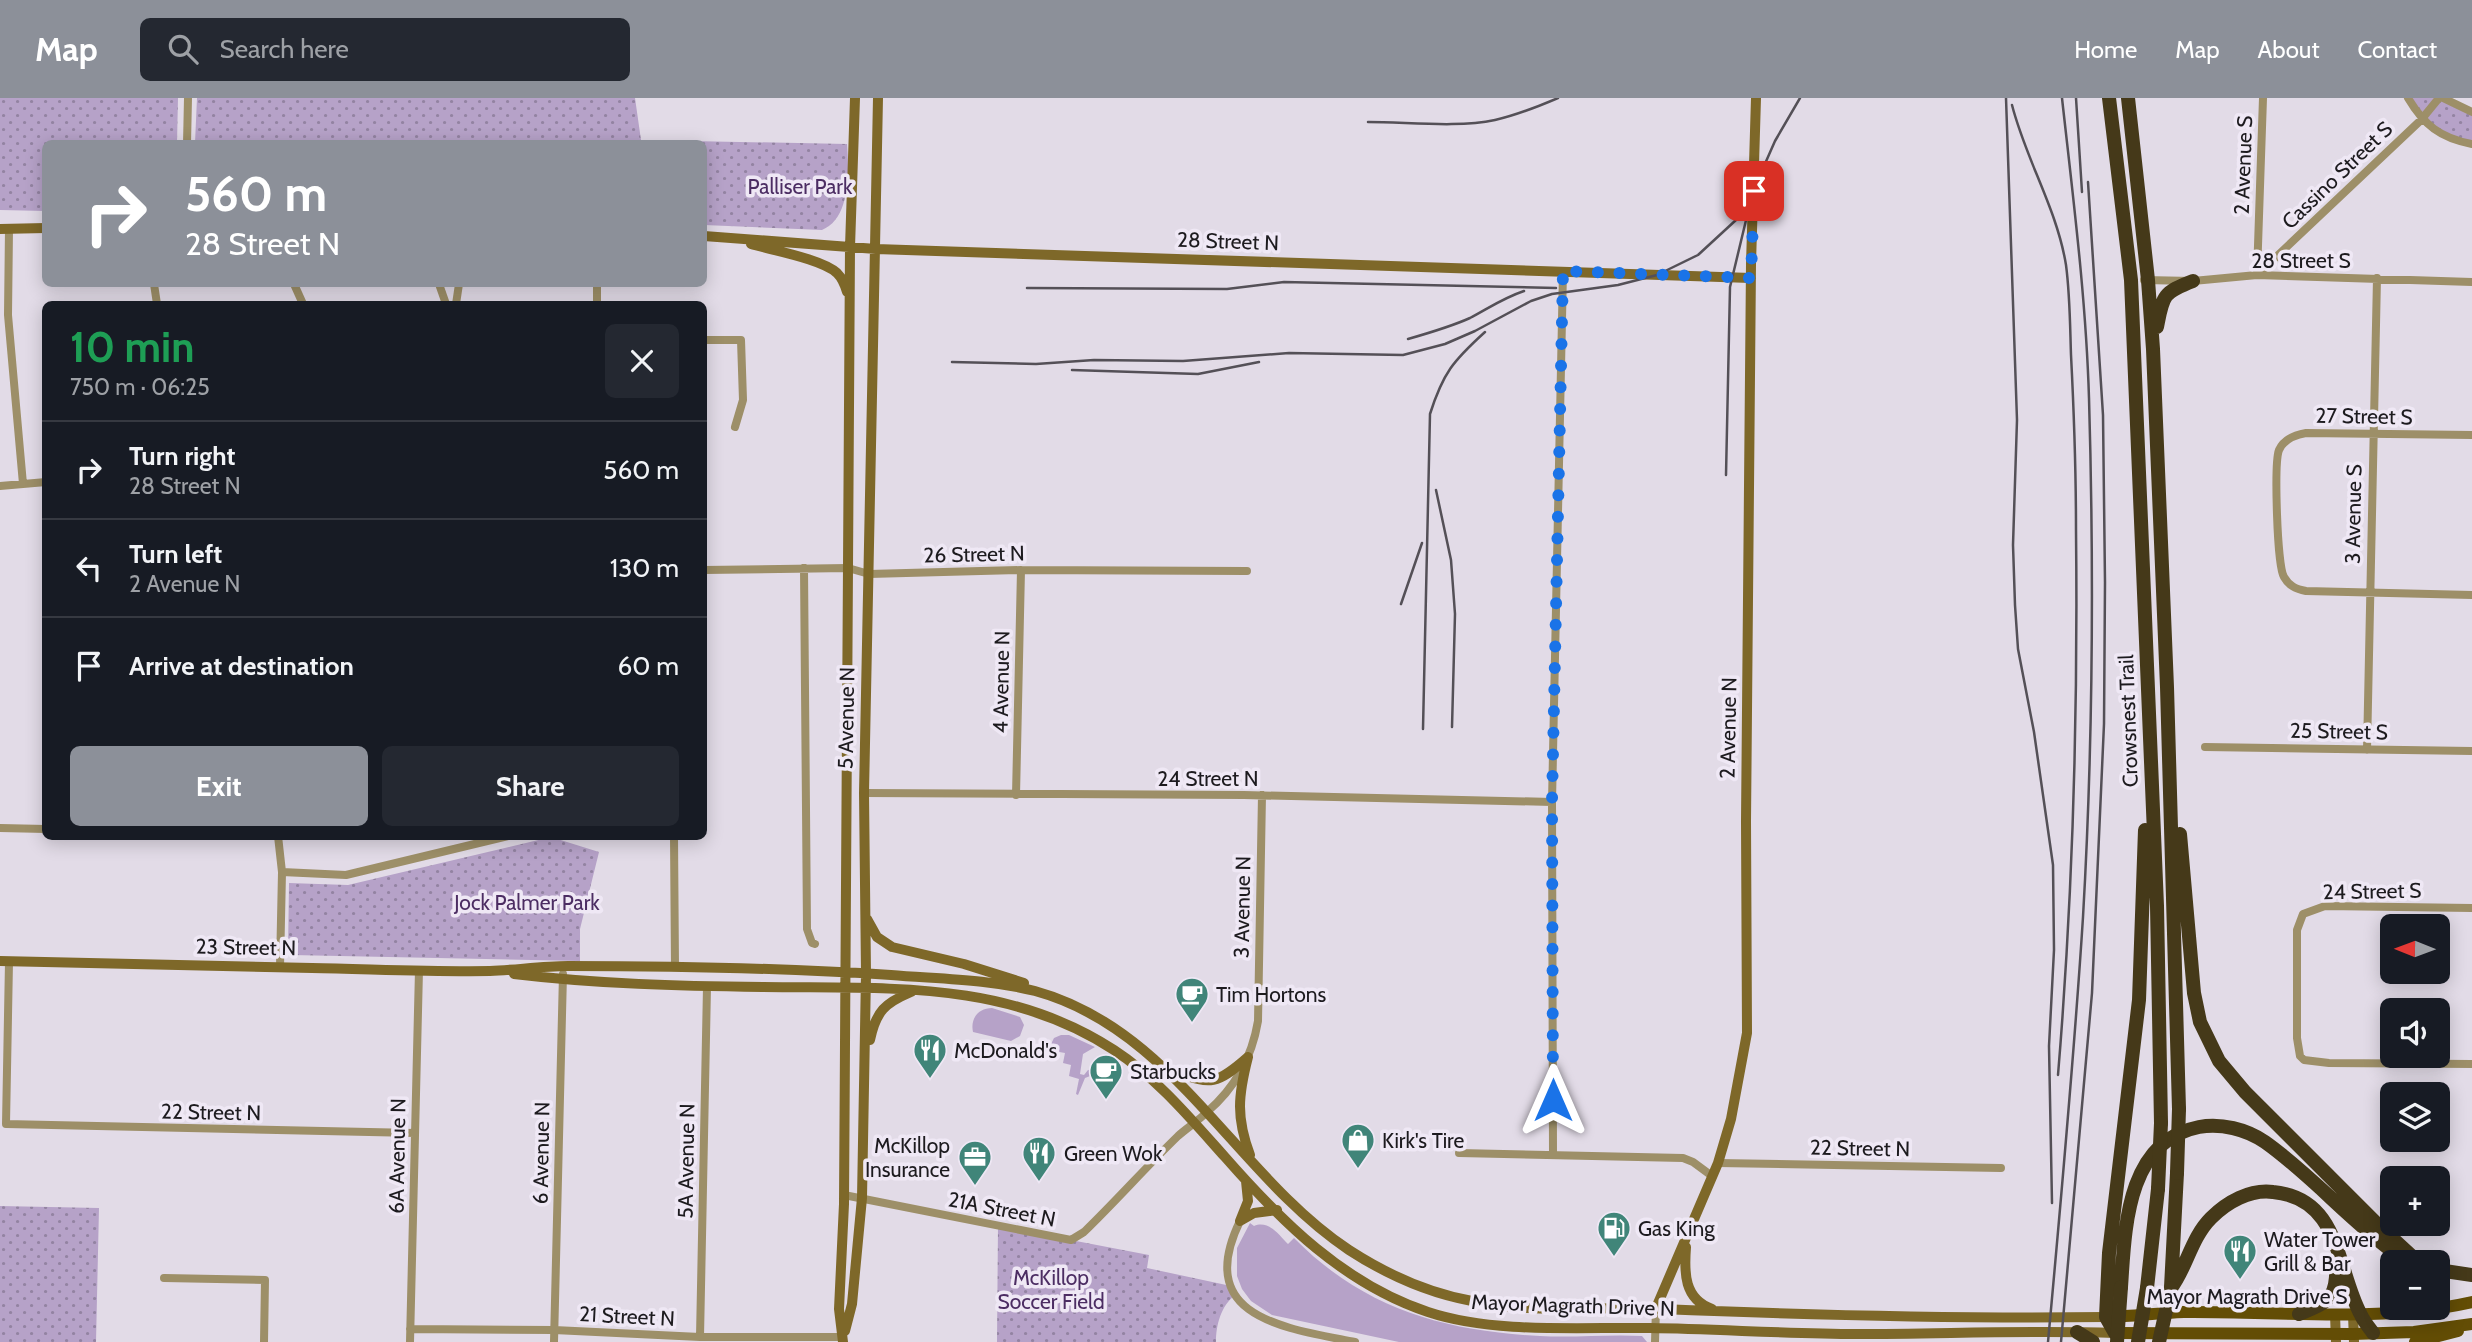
<!DOCTYPE html>
<html lang="en">
<head>
<meta charset="utf-8">
<style>
	:root { --surface:#171b24; --page:#242831; --text:#f1f3f6; --muted:#9ea1a6; --line:#363941; --accent:#8c9099 }
	body { margin:0; font-family:Cabin,sans-serif; background:var(--page); color:var(--text); height:100vh; display:flex; flex-direction:column; font-size:26px; white-space:nowrap }
	* { box-sizing:border-box; margin:0 }
	p { font-size:23px; color:var(--muted) }
	.icon { flex:none; width:38px; height:38px; fill:none; stroke:currentColor; stroke-width:2; stroke-linecap:round; stroke-linejoin:round }
	.map { position:relative; flex:1; overflow:hidden }
	.side { position:absolute; left:42px; top:203px; width:665px; height:539px; display:flex; flex-direction:column; background:var(--surface); border-radius:10px; box-shadow:0 4px 18px #0003 }
	.side>* { flex:none }
	.guide { position:absolute; left:42px; top:42px; width:665px; height:147px; border-radius:10px; box-shadow:0 4px 18px #0003; background:#8c9099; color:#fff; overflow:hidden }
	.needle { width:46px; rotate:271deg }
	.buttons { position:absolute; left:2380px; top:816px; display:grid; gap:14px }
	.buttons a { display:grid; place-items:center; width:70px; height:70px; border-radius:10px; background:var(--surface); box-shadow:0 4px 18px #0003; font-size:35px }
	.pin { position:absolute; display:grid; place-items:center; width:60px; height:60px; color:#fff; margin:-30px; border-radius:14px; box-shadow:0 4px 10px #0006 }
	.me { position:absolute; width:77px; margin:-38px; rotate:0deg; stroke-linejoin:round; filter:drop-shadow(0 0 5px #0008) }
	.turn { display:flex; align-items:center; gap:24px; height:147px; padding:0 28px; font-size:32px }
	.turn .icon { width:91px; height:91px; stroke-width:2.5 }
	.turn b { display:block; font-size:49px; line-height:60px }
	.round { display:grid; place-items:center; flex:none; width:74px; height:74px; border-radius:10px; background:var(--page) }
	.overview { display:flex; align-items:center; justify-content:space-between; height:119px; padding:0 28px }
	h1 { font-size:42px; font-weight:700; line-height:52px; color:#1e9e55 }
	.button { display:flex; gap:14px; margin-top:auto; padding:14px 28px }
	.button a { flex:1; height:80px; border-radius:10px; background:var(--accent); color:#fff; font-size:28px; font-weight:700; line-height:80px; text-align:center }
	.button a+a { background:var(--page); color:var(--text) }
	ul { padding:0; list-style:none }
	li { display:flex; align-items:center; gap:21px; height:98px; padding:0 28px; border-top:2px solid var(--line) }
	li div { flex:1 }
	li b { display:block; font-size:26px }
	li em { font-style:normal }
	header { display:flex; align-items:center; gap:42px; box-sizing:border-box; height:98px; padding:0 35px; background:var(--accent); color:#fff }
	header strong { font-size:33px }
	nav { display:flex; gap:38px; margin-inline-start:auto; font-size:24px }
	.search { width:490px; height:63px; background:var(--page); display:flex; align-items:center; gap:18px; box-sizing:border-box; padding:0 24px; border-radius:10px; color:var(--muted); font-size:26px }
	.map>svg:first-child { display:block }
</style>
</head>
<body>
<header>
<strong>Map</strong>
<div class="search"><svg class="icon" aria-label="search" viewBox="0 0 24 24"><circle cx="10" cy="10" r="6"/><path d="M15 15l6 6"/></svg>Search here</div>
<nav><a>Home</a><a>Map</a><a>About</a><a>Contact</a></nav>
</header>
<div class="map">
<svg width="2472" height="1244" viewBox="0 0 2472 1244">
	<defs>
		<pattern id="park-dots" width="8" height="8" patternUnits="userSpaceOnUse" patternTransform="scale(1.75)"><rect width="8" height="8" fill="#b6a2c8"/><path d="M2 2h.1M6 6h.1" fill="none" stroke="#9383a2" stroke-width="1.8" stroke-linecap="round"/></pattern>
	</defs>
	<rect width="100%" height="100%" fill="#e2dbe7"/>
	<path fill="#b6a2c8" d="M992,910L1020,919L1024,927L1020,938L1011,943L973,934C970,920 979,910 992,910Z
		M1061,937H1069L1095,949L1083,956L1080,976L1084,977L1088,972L1097,970L1098,975L1085,980L1078,997L1076,996L1079,981L1069,978L1071,967L1063,965L1065,955L1048,952L1054,940Z
		M1250,1125L1254,1128C1269,1122 1279,1137 1288,1146L1294,1140C1364,1211 1444,1233 1540,1238C1574,1240 1608,1236 1642,1238L1647,1244H1399L1272,1217L1251,1203L1242,1191L1237,1178V1150Z"/>
	<path fill="url(#park-dots)" d="M0,0H178L177,45L46,46L45,113L0,112Z
		M197,0H635L641,42L847,46C849,71 851,121 822,132L704,127V46L195,45Z
		M2408,0H2443L2472,14V46L2443,37Z
		M551,739L599,754L580,831V863L291,857L288,855L289,785L348,787Z
		M0,1108L99,1110L96,1244H0Z
		M998,1128L1149,1157L1147,1170L1231,1188L1235,1197C1221,1208 1216,1227 1216,1244H997Z"/>
	<g fill="none" stroke-linecap="round" stroke-linejoin="round">
		<path stroke="#9d8f68" stroke-width="8" d="M2408,0C2424,27 2440,40 2472,46
			M2443,0L2472,14
			M187,46L188,0
			M9,131L8,217L23,386
			M2257,177L2421,22L2439,0
			M2257,177L2263,0
			M2144,182L2193,183L2257,177L2472,184
			M154,186L157,206
			M294,186L303,206
			M439,186L446,206
			M456,206L459,186
			M597,206V186
			M704,242H741L743,302L735,329
			M2472,337L2306,335C2294,337 2284,341 2279,352C2274,365 2277,468 2284,479C2289,488 2296,491 2306,493L2472,497
			M0,388L46,384
			M804,470L807,831L812,845L815,846
			M704,472L848,470L869,476L1021,472L1247,473
			M2205,649L2472,653
			M2367,652L2377,180
			M864,695L1244,697L1552,704
			M1016,697L1021,472
			M0,730L46,731
			M278,738L282,774L280,869
			M674,738L675,869
			M282,774L346,777L508,738
			M2472,810L2325,808L2303,816L2297,832V940L2300,958L2304,962L2329,965L2472,966
			M9,864L6,1026L415,1035
			M1459,1055L1683,1060L1693,1064L1712,1078
			M1553,1056L1552,704L1563,173
			M1718,1065L2001,1070
			M844,1097L1071,1142L1084,1134C1116,1103 1146,1069 1178,1038C1187,1030 1198,1023 1207,1014C1235,990 1252,959 1258,923L1262,697
			M1240,1123C1193,1220 1285,1230 1355,1244
			M164,1180L265,1182L264,1244
			M410,1231L554,1232L700,1239H843
			M700,1239L707,889
			M410,1244L419,872
			M554,1244L563,876
			M1655,1244L1656,1210"/>
		<path stroke="#7e6829" stroke-width="10" d="M0,131L46,130
			M704,138L876,151L1751,180
			M751,146C771,152 822,161 837,175C842,180 845,187 847,194
			M867,821L877,839L892,849L964,866L1024,885
			M0,863C104,866 208,868 312,870C371,871 431,874 490,873C516,872 542,868 568,868C675,868 784,870 891,877C939,881 988,881 1035,893C1174,931 1236,1077 1349,1152C1386,1176 1428,1195 1472,1203C1533,1216 1598,1208 1661,1211C1809,1217 1958,1221 2106,1219
			M514,876C597,886 680,888 763,889C886,891 1005,881 1114,952C1157,980 1191,1021 1225,1059C1282,1124 1344,1186 1428,1214C1494,1236 1580,1229 1650,1230C1719,1231 1788,1236 1857,1236C1943,1236 2029,1232 2115,1235
			M870,942C876,913 885,905 911,894
			M1248,959C1238,998 1236,1019 1250,1057
			M1166,971C1210,985 1212,991 1248,959
			M1240,1123L1248,1103L1246,1083
			M1240,1123L1254,1115L1277,1112
			M1686,1149C1684,1175 1684,1201 1712,1211
			M1656,1210L1718,1065L1731,1021L1747,935L1746,724L1751,166L1756,0
			M2335,1216L2336,1244
			M2353,1216L2354,1244
			M845,1233L852,1206L862,1100L866,876L864,695L878,0
			M843,1244L839,1211L844,1106L850,149L855,0"/>
		<path stroke="#634d05" stroke-width="12" d="M2110,1219C2134,1218 2159,1215 2184,1214C2280,1213 2378,1225 2472,1204
			M2115,1235L2353,1236L2414,1234L2472,1226
			M2415,1244L2458,1233"/>
		<path stroke="#453919" stroke-width="14" d="M2109,0L2131,182L2157,808L2161,1025
			M2128,0L2148,182L2153,251L2167,589L2179,1011
			M2157,229C2163,198 2162,195 2193,183
			M2180,736L2194,895L2200,924L2219,963L2245,994L2380,1129L2418,1164
			M2438,1172L2472,1177
			M2121,1189C2125,1131 2126,1043 2199,1029C2221,1025 2246,1031 2265,1044C2313,1078 2351,1124 2399,1158
			M2171,1189L2177,1075
			M2147,1190L2158,1091
			M2171,1190C2187,1169 2191,1140 2211,1120C2227,1104 2250,1091 2273,1094C2341,1100 2336,1171 2361,1217C2364,1224 2369,1229 2373,1235
			M2299,1216C2331,1203 2338,1199 2336,1163
			M2077,1234L2093,1244
			M2115,1235L2106,1219L2109,1155L2139,902L2145,732"/>
		<path stroke="#545057" stroke-width="2.5" d="M2006,0L2017,322L2013,447L2015,507L2018,551L2034,634L2053,767L2054,852L2049,948L2052,1105
			M2076,0L2082,94
			M2012,7C2026,62 2057,111 2066,167C2070,197 2070,227 2071,257C2074,315 2076,374 2076,432C2078,614 2073,796 2058,977
			M1368,24C1408,24 1457,30 1495,22C1517,17 1537,9 1558,0
			M1027,190L1227,191L1284,184L1556,190
			M1408,241C1429,235 1450,229 1470,220C1489,210 1503,200 1524,193
			M952,264L1036,266L1094,262L1183,263L1289,255L1403,257L1445,246L1475,233L1531,203L1552,196L1618,187L1657,177L1698,157L1736,122L1753,93
			M1072,272L1198,276L1259,264
			M1726,377L1730,189L1753,93L1775,43L1800,0
			M1436,392L1451,462L1455,516L1452,629
			M1401,506L1422,445
			M1423,631L1430,316C1443,275 1453,263 1485,234
			M2048,1244C2061,1103 2074,961 2083,819C2093,647 2094,473 2089,300C2086,200 2073,99 2062,0
			M2061,1244L2092,895L2104,626L2105,484L2103,317L2088,84"/>
		<path stroke="#453919" stroke-width="14" d="M2177,1075L2179,1011
			M2158,1091L2161,1025
			M2117,1244L2121,1189
			M2138,1244L2147,1190
			M2159,1244L2171,1190"/>
	</g>
	<g fill="none" stroke-linecap="round" stroke-linejoin="round">
		<path stroke="#1a73e8" stroke-width="12" stroke-dasharray="0 21.6" d="M1553,1002L1552,704L1563,173L1751,180L1754,93"/>
	</g>
	<defs>
		<symbol id="cafe-pin" viewBox="-11 -11 22 30"><path d="M0 17L-7.5 6A9.5 9.5 0 1 1 7.5 6Z" fill="#408579" stroke="#efe8f5"/><path d="M-5.5-4.5H6V0H3Q3 3.5 0 3.5H-2.5Q-5.5 3.5-5.5 0ZM3-3.2v2h1.7v-2ZM-6 4.5H4V6H-6Z" fill="#fff"/></symbol>
		<symbol id="restaurant-pin" viewBox="-11 -11 22 30"><path d="M0 17L-7.5 6A9.5 9.5 0 1 1 7.5 6Z" fill="#408579" stroke="#efe8f5"/><path d="M-5-6h1v4h1v-4h1v4h1v-4h1v5L-1.5 .5V6h-2V.5L-5-1ZM5-6V6H3V1.5H1.5Q1.5-4 5-6Z" fill="#fff"/></symbol>
		<symbol id="shop-pin" viewBox="-11 -11 22 30"><path d="M0 17L-7.5 6A9.5 9.5 0 1 1 7.5 6Z" fill="#408579" stroke="#efe8f5"/><path d="M-5-2.5h2.3a2.7 3.5 0 0 1 5.4 0H5L5.5 6h-11ZM-1.5-2.5h3a1.5 2.3 0 0 0-3 0Z" fill="#fff"/></symbol>
		<symbol id="office-pin" viewBox="-11 -11 22 30"><path d="M0 17L-7.5 6A9.5 9.5 0 1 1 7.5 6Z" fill="#408579" stroke="#efe8f5"/><path d="M-6-3h4V-5.5h4V-3h4V5H-6ZM-1-4.5V-3h2v-1.5ZM-6 0V1H6V0Z" fill="#fff"/></symbol>
		<symbol id="fuel-pin" viewBox="-11 -11 22 30"><path d="M0 17L-7.5 6A9.5 9.5 0 1 1 7.5 6Z" fill="#408579" stroke="#efe8f5"/><path d="M-5.5-6h7V0h2V4h1.3V-2.5L3-4.5l.8-.8L6-3V5H2.5V1h-1V6h-7ZM-4.2-4.7v3.2H.2V-4.7Z" fill="#fff"/></symbol>
	</defs>
	<g fill-rule="evenodd">
		<use href="#cafe-pin" x="1173" y="877" width="38" height="52"/>
		<use href="#restaurant-pin" x="911" y="933" width="38" height="52"/>
		<use href="#cafe-pin" x="1087" y="954" width="38" height="52"/>
		<use href="#shop-pin" x="1339" y="1023" width="38" height="52"/>
		<use href="#restaurant-pin" x="1020" y="1036" width="38" height="52"/>
		<use href="#office-pin" x="956" y="1040" width="38" height="52"/>
		<use href="#fuel-pin" x="1595" y="1111" width="38" height="52"/>
		<use href="#restaurant-pin" x="2221" y="1134" width="38" height="52"/>
	</g>
	<g text-anchor="middle" dominant-baseline="central" stroke-width="7" stroke-linejoin="round" paint-order="stroke">
		<g font-size="21" fill="#1d1b1f" stroke="#efe8f5">
			<text transform="translate(2243 67) rotate(-88)">2 Avenue S</text>
			<text transform="translate(2337 77) rotate(-44)">Cassino Street S</text>
			<text transform="translate(1228 143) rotate(2)">28 Street N</text>
			<text x="2301" y="162">28 Street S</text>
			<text transform="translate(2364 318) rotate(1)">27 Street S</text>
			<text transform="translate(2353 416) rotate(-89)">3 Avenue S</text>
			<text transform="translate(974 456) rotate(-1)">26 Street N</text>
			<text transform="translate(1001 584) rotate(-89)">4 Avenue N</text>
			<text transform="translate(846 620) rotate(-89)">5 Avenue N</text>
			<text transform="translate(2128 623) rotate(-92)">Crowsnest Trail</text>
			<text transform="translate(1728 630) rotate(-89)">2 Avenue N</text>
			<text transform="translate(2339 633) rotate(1)">25 Street S</text>
			<text x="1208" y="680">24 Street N</text>
			<text transform="translate(2372 793) rotate(-1)">24 Street S</text>
			<text transform="translate(1242 809) rotate(-89)">3 Avenue N</text>
			<text transform="translate(246 849) rotate(1)">23 Street N</text>
			<text transform="translate(211 1014) rotate(1)">22 Street N</text>
			<text transform="translate(1860 1050) rotate(1)">22 Street N</text>
			<text transform="translate(541 1055) rotate(-89)">6 Avenue N</text>
			<text transform="translate(397 1058) rotate(-89)">6A Avenue N</text>
			<text transform="translate(686 1063) rotate(-89)">5A Avenue N</text>
			<text transform="translate(1002 1111) rotate(11)">21A Street N</text>
			<text x="2247" y="1198">Mayor Magrath Drive S</text>
			<text transform="translate(1573 1207) rotate(2)">Mayor Magrath Drive N</text>
			<text transform="translate(627 1218) rotate(3)">21 Street N</text>
		</g>
		<g font-size="21" fill="#4c2d63" stroke="#efe8f5">
			<text x="800" y="88">Palliser Park</text>
			<text x="527" y="804">Jock Palmer Park</text>
			<text x="1051" y="1179">McKillop<tspan x="1051" dy="24">Soccer Field</tspan></text>
		</g>
		<g font-size="21" fill="#1d1b1f" stroke="#efe8f5" text-anchor="start">
			<text x="1216" y="896">Tim Hortons</text>
			<text x="954" y="952">McDonald's</text>
			<text x="1130" y="973">Starbucks</text>
			<text x="1382" y="1042">Kirk's Tire</text>
			<text x="950" y="1047" text-anchor="end">McKillop<tspan x="950" dy="24">Insurance</tspan></text>
			<text x="1064" y="1055">Green Wok</text>
			<text x="1638" y="1130">Gas King</text>
			<text x="2264" y="1141">Water Tower<tspan x="2264" dy="24">Grill &amp; Bar</tspan></text>
		</g>
	</g>
</svg>
<div class="buttons">
<a><svg class="needle" viewBox="-14 -14 28 28"><path d="M0-13l5 13h-10z" fill="#e53935"/><path d="M0 13l5-13h-10z" fill="#9ea1a6"/></svg></a>
<a><svg class="icon" aria-label="sound" viewBox="0 0 24 24"><path d="M4 9h4l5-4v14l-5-4H4zM17 9q2 3 0 6"/></svg></a>
<a><svg class="icon" aria-label="layers" viewBox="0 0 24 24"><path d="M12 4l9 5-9 5-9-5zM3 14l9 5 9-5"/></svg></a>
<a>+</a>
<a>−</a>
</div>
<div class="pin" style="left:1754px;top:93px;background:#d93025"><svg class="icon" aria-label="arrive" viewBox="0 0 24 24"><path d="M6 21V4h12l-3 4 3 4H6"/></svg></div>
<svg class="me" style="left:1553px;top:1002px" viewBox="-20 -20 40 40"><path d="M0-17L14 15 0 8-14 15z" fill="#1a73e8" stroke="#fff" stroke-width="4"/></svg>
<div class="guide">
<div class="turn"><svg class="icon" aria-label="right" viewBox="0 0 24 24"><path d="M7 20v-9h11M14 6l5 5-5 5"/></svg><div><b>560 m</b>28 Street N</div></div>
</div>
<section class="side">
<div class="overview"><div><h1>10 min</h1><p>750 m · 06:25</p></div><a class="round"><svg class="icon" aria-label="close" viewBox="0 0 24 24"><path d="M6 6l12 12M18 6L6 18"/></svg></a></div>
<ul>
<li><svg class="icon" aria-label="right" viewBox="0 0 24 24"><path d="M7 20v-9h11M14 6l5 5-5 5"/></svg><div><b>Turn right</b><p>28 Street N</p></div><em>560 m</em></li>
<li><svg class="icon" aria-label="left" viewBox="0 0 24 24"><path d="M17 20v-9H6M10 6l-5 5 5 5"/></svg><div><b>Turn left</b><p>2 Avenue N</p></div><em>130 m</em></li>
<li><svg class="icon" aria-label="arrive" viewBox="0 0 24 24"><path d="M6 21V4h12l-3 4 3 4H6"/></svg><div><b>Arrive at destination</b></div><em>60 m</em></li>
</ul>
<div class="button"><a>Exit</a><a>Share</a></div>
</section>
</div>
</body>
</html>
